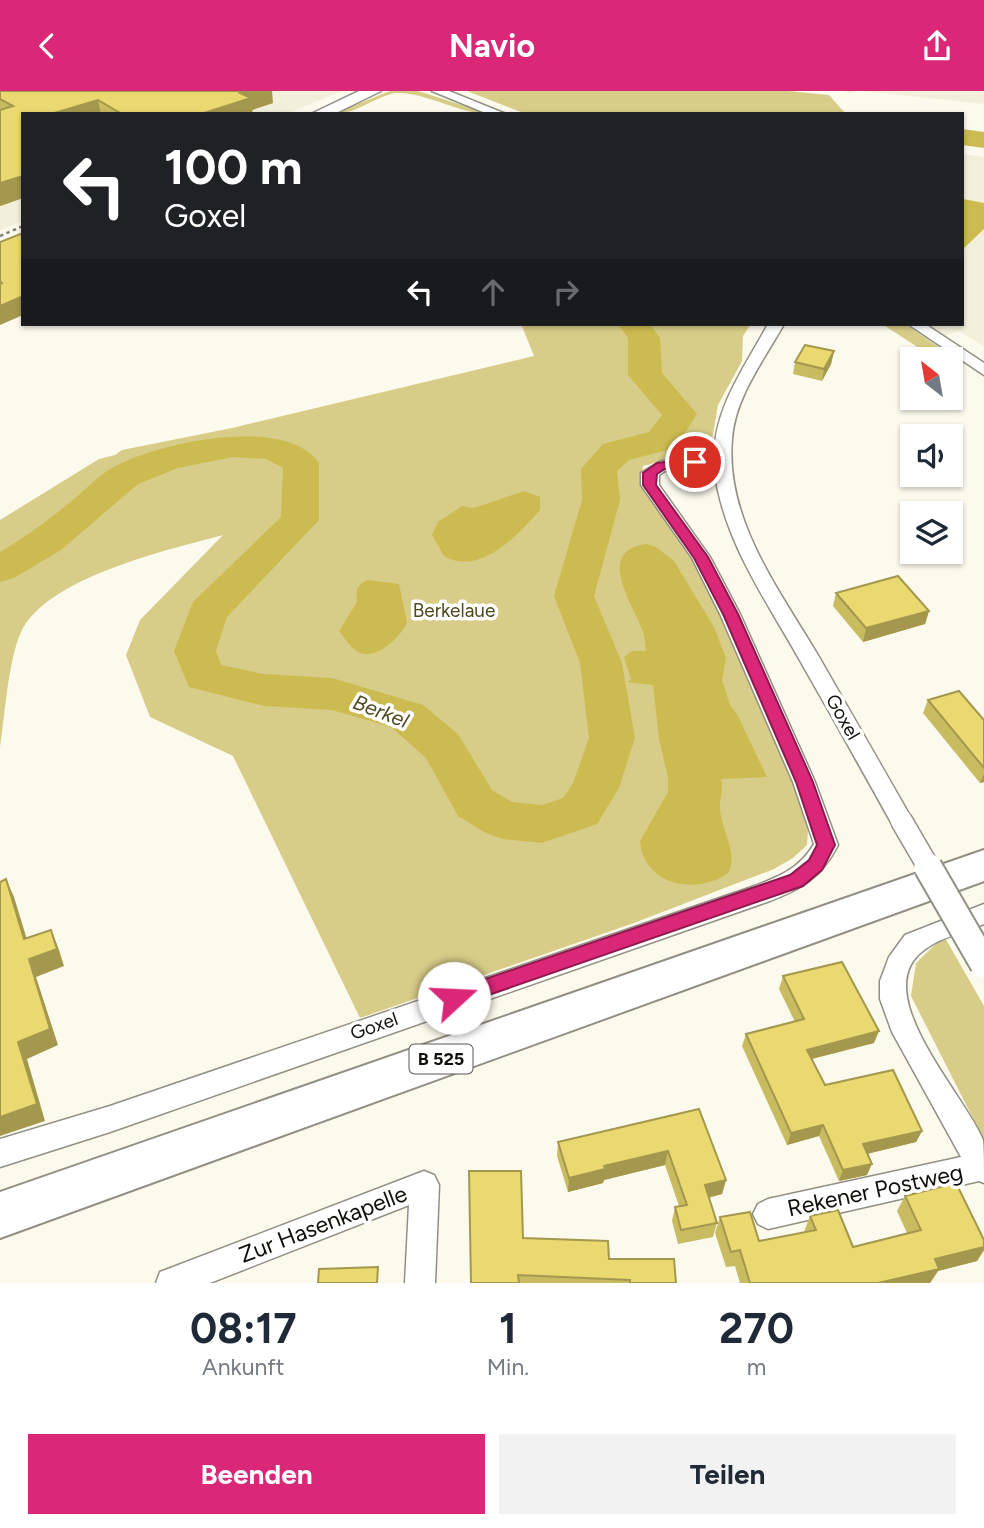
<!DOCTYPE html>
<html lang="de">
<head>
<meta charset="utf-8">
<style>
	:root { --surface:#fff; --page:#f2f2f3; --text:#1f2937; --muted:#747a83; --accent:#db2777 }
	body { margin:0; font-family:Figtree,sans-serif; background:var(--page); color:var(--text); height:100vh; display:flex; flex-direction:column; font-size:26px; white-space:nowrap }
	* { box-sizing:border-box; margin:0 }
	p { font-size:23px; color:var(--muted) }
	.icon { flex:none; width:38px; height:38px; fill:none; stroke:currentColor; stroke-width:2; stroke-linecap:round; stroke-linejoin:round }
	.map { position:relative; height:1192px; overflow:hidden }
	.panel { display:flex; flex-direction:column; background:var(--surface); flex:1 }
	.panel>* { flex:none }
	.top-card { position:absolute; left:21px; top:21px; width:943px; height:214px; border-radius:0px; box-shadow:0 2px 5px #0004; background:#202124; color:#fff; overflow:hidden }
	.needle { width:46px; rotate:329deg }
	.buttons { position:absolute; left:900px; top:256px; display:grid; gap:14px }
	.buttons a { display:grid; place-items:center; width:63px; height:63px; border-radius:0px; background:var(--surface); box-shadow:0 2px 5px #0004; font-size:35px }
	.pin { position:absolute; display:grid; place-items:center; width:60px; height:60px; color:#fff; margin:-30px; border:4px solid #fff; border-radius:50%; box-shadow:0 2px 7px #0007 }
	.me { position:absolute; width:77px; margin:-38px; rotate:70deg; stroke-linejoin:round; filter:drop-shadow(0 0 5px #0008) }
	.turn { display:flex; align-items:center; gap:24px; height:147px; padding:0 28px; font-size:32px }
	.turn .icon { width:91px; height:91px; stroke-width:2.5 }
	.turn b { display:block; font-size:49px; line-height:60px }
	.lanes { display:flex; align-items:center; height:66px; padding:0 28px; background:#0003; justify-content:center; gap:35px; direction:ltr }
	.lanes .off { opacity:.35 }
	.eta { display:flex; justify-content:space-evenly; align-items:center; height:119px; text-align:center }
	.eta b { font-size:42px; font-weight:700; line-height:49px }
	.button { display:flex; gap:14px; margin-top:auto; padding:14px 28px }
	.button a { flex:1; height:80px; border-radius:0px; background:var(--accent); color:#fff; font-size:28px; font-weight:700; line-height:80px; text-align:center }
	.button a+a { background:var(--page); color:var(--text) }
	header { display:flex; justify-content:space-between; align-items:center; height:91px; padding:0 28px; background:var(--accent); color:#fff; font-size:32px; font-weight:700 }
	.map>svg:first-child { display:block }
</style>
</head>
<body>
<header><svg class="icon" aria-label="back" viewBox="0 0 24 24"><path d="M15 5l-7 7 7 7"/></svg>Navio<svg class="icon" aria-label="share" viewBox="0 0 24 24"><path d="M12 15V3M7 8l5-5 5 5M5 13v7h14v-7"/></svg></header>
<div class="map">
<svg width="984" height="1192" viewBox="0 0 984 1192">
	<rect width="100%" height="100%" fill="#fcfaed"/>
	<path fill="#f2efdb" d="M0,0H342L286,23H23V130L0,139Z
		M846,0H984V13L862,0L848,2Z
		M963,63L984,66V255L959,240L945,245L925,233H962Z"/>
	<path fill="#d8cd88" d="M390,0H418L490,23C459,23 424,0 395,2C373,7 356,23 333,23Z
		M467,0H788L829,4L846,23H526Z
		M521,233H751L743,245L742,270L718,314L712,349L700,360L643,375L641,391L699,476L769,617L809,725L807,754L793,767L774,778L634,832L360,927L233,665L150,626L126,564L140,529L223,444C168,459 47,486 21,541C8,570 5,624 0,656V429L99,368L115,364L122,359L232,337L534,265Z
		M882,233H905L949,263L936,268Z
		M944,845L984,915V1049L911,905L916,872Z"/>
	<path fill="#ccbb51" d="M963,108L984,112V138L963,158Z
		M524,400L540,406V419C519,443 480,486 444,465L432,444L438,431L462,415L474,417Z
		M647,453L656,456L674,470L714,536L726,567L722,589L730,614L737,623L767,686L721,688C724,700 720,703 720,715C719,735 740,764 728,782C696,805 643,794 640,750L668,701V687L659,647L653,594L627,591L631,589L624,566L632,560H646C645,553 645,545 642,538C632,513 595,459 647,453Z
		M367,489L399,493L407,531C402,545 375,571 358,561C351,557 344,546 339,540L357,511C356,499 356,495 367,489Z"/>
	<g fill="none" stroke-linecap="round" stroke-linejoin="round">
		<path fill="#ccbb51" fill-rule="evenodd" d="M962,38L984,41V57L962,54Z
			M618,233H650L660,247L662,282L697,323L675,357L629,369L617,380L620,409L594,505L622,572L635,647L619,697L597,733L542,752L503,748L486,742L458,725L426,667L391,636L332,619L264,615L189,596L174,560L193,511L281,426L283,377L266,368L233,366L178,377L138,393L61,459L14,487L0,491V461C27,445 50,428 74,408C86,398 98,385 112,377C155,352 285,323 319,372V429L227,526L216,560L221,574L264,583L332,587L423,614L458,643L492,699L512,711L542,714L563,707L573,692L589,647L580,572L554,505L582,409L581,378L603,353L649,341L662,324L628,284V247Z"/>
		<defs>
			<path id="street" d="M432,0H449L506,23H488Z
				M768,233H784C764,269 735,306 732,348C725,429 780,500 819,566C849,618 879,670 909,723L913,729L909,735L901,738L893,735C862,679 830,622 798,566C764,506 722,447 714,376L665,380L659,384V394L710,466L740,523L815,691L838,754C821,787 800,799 767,811L110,1041L0,1076V1048L110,1015L749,797C776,787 799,779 814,753L793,691L720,523L692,467L641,394V382L661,370L714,365C715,315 745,276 768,233Z
				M908,233H925L984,272V284Z
				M984,813V833C965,841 941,846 924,859C866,901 965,1004 983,1049C984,1060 984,1079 984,1092L979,1090L768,1138L758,1133L753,1123L758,1113L768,1108L961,1066L892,941L880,908V890L889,866L905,844Z
				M424,1080L434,1084L439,1094L435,1192H405L409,1114L210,1192H156L160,1181Z"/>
			<path id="secondary" d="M359,0H381L334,23H311Z"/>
			<path id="primary" d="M984,759V790L0,1147V1101Z"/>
		</defs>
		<use href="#street" stroke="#929084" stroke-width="3"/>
		<use href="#secondary" stroke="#929084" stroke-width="3"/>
		<use href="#primary" stroke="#929084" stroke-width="4"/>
		<path stroke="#7f7e75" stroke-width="2.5" stroke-dasharray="3.5 3.5" stroke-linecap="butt" d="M0,145L23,135"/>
		<use href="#street" fill="#fff" fill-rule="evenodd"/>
		<use href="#secondary" fill="#fff" fill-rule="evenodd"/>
		<use href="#primary" fill="#fff" fill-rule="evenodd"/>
		<defs>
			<path id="street-bridge-far1" d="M901,729L929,777"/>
			<path id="street-bridge" d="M928,776L984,873"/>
		</defs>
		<use href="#street-bridge-far1" stroke="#929084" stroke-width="24" stroke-linecap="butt"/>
		<use href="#street-bridge" stroke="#929084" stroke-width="31" stroke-linecap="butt"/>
		<use href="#street-bridge-far1" stroke="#fff" stroke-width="21"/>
		<use href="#street-bridge" stroke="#fff" stroke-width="27"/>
	</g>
	<path fill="#c9bb60" d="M0,0L273,12L252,19L253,23H23V107L0,115Z
		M834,260L831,273L822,290L793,283L795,271Z
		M836,502L929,520L925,533L863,551L833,515Z
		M928,609L984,629V691L980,692L923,622Z
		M783,885L874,952L812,968L825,994L922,1040L916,1051L867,1063V1084L839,1090L819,1045L787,1054L742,955L746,943L795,931L779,898Z
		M699,1018L726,1089L722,1103L709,1107L717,1132L713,1146L678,1153L672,1130L675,1116L679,1115L665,1074L604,1089L603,1092L568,1101L557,1065L558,1051Z
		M905,1105L984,1149V1159L977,1170L938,1180L930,1192H740L735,1175L726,1176L715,1142L720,1126L759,1150L804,1141L810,1125L853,1156L907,1142L897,1120Z
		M523,1147L609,1168L676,1192H471Z"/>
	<path fill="#a4984e" d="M235,0H272L273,12L252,19L253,23H201Z
		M98,9L101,23H51Z
		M23,85V107L0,115V92Z
		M23,205V224L0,234V215Z
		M834,260L831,273L822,290L824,278Z
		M929,520L925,533L863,551L866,537Z
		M984,683V691L980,692Z
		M6,788L14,806L32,865L24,848Z
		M51,839L58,856L64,875L36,886L58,954L27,968L45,1030L0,1045V1026L18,951L29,868Z
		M879,940L874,952L803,970L807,959Z
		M823,1034L819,1045L787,1054L791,1042Z
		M922,1040L916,1051L858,1065L863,1053Z
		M668,1060L665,1074L604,1089L603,1092L568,1101L569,1087L604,1075Z
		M872,1073L867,1084L839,1090L843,1079Z
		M726,1089L722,1103L701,1108L705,1094Z
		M984,1156V1159L977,1170L938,1180L930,1192H878L935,1168Z"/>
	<path fill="#ead970" stroke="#a4984e" stroke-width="2" d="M0,0H247L240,2L251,7L201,23H122L98,9L51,23H23V85L0,92V19L13,15L0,8Z
		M23,142V205L0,215V193L2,192L0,190V151Z
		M805,254L834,260L824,278L795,271Z
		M898,485L929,520L866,537L836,502Z
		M959,600L984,629V677L928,609Z
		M6,788L24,848L51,839L57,858L29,868L50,938L18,951L37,1013L0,1026V791Z
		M842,871L879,940L807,959L825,994L893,979L922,1040L863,1053L872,1073L843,1079L823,1034L791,1042L746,943L804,928L783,885Z
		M699,1018L726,1089L705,1094L717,1132L681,1139L675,1116L687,1114L668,1060L604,1075L605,1078L569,1087L558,1051Z
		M469,1080H521L523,1147L608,1150L609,1168H674L676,1192H630V1189L518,1184L519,1192H471Z
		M956,1092L984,1149V1156L935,1168L939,1178L878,1192H750L740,1159L731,1161L720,1126L750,1121L759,1150L816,1139L810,1125L838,1119L853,1156L921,1139L905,1105Z
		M378,1176L377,1192H318L319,1178Z"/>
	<path fill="#db2777" stroke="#8e194d" stroke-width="2" d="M695,367L701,371L699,374L665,378L657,383L656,394L708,466L738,523L813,691L835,754L822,779L803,795L454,916L447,913L444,907L447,901L790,784L809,769L817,754L796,691L723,523L694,467L643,394V382L657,372Z"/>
	<g text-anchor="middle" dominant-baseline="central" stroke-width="7" stroke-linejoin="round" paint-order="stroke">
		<rect fill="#fff" stroke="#585754" stroke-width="2" x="409.5" y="953.5" width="63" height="29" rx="5"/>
		<g font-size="18" font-weight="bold" fill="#100f0b">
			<text x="441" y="968">B 525</text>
		</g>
		<g font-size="19" fill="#4f481c" stroke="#fff">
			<text x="454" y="519">Berkelaue</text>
		</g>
		<g font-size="19" fill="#100f0b" stroke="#fff">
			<text transform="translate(843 626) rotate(60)">Goxel</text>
			<text transform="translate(374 935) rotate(-19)">Goxel</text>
		</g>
		<g font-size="21" font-style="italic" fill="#514a1f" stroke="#fff">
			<text transform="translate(381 620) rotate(21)">Berkel</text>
		</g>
		<g font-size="23" fill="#100f0b" stroke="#fff">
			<text transform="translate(875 1099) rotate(-12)">Rekener Postweg</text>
			<text transform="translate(323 1133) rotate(-21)">Zur Hasenkapelle</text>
		</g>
	</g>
</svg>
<div class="buttons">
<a><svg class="needle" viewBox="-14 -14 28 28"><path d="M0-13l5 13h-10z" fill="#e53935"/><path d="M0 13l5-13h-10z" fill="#747a83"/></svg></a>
<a><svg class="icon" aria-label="sound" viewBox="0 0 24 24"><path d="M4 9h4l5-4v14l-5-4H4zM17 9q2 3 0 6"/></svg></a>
<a><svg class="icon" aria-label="layers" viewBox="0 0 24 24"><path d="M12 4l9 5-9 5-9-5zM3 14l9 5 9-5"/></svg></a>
</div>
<div class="pin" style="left:695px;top:371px;background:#d93025"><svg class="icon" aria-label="arrive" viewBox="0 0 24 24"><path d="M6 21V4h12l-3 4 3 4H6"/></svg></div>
<svg class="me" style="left:454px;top:907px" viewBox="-20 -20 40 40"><circle r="19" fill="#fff"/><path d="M0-13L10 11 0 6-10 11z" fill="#db2777"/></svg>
<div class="top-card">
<div class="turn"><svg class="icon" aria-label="left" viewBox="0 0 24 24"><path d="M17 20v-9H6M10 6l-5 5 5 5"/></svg><div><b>100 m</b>Goxel</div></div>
<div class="lanes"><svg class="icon" aria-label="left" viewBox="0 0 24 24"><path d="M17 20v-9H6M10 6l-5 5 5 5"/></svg><svg class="icon off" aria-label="ahead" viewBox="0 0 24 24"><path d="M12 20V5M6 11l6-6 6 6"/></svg><svg class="icon off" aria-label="right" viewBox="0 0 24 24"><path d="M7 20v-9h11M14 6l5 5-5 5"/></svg></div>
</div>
</div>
<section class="panel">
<div class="eta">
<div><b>08:17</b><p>Ankunft</p></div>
<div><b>1</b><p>Min.</p></div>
<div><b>270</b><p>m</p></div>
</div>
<div class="button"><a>Beenden</a><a>Teilen</a></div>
</section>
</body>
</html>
